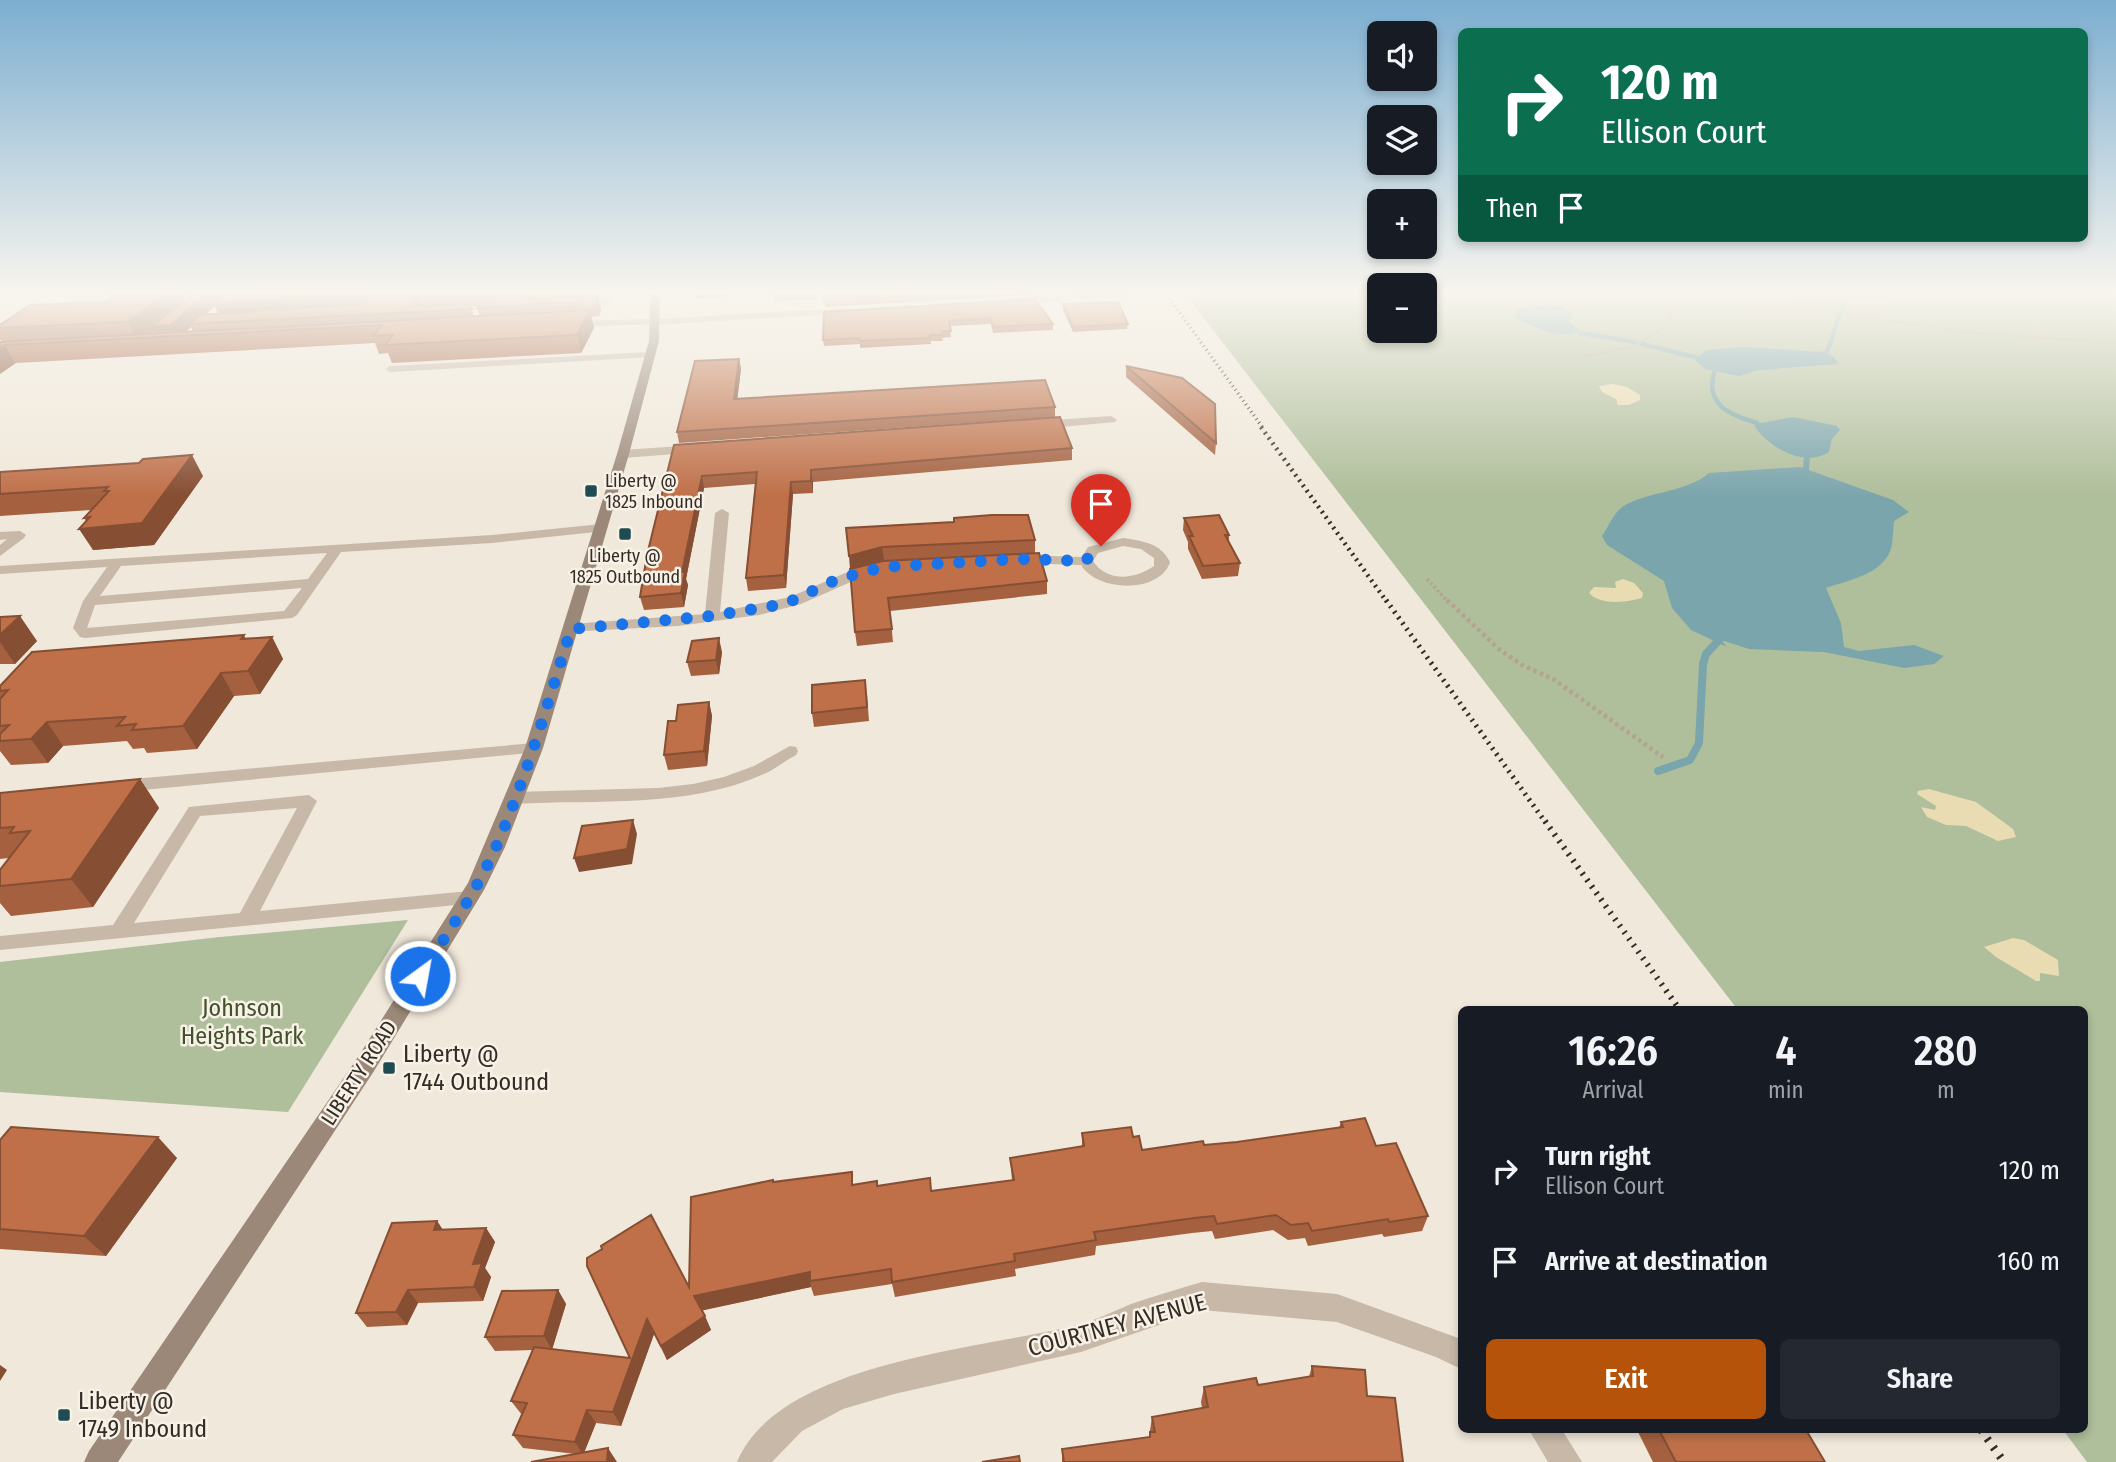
<!DOCTYPE html>
<html lang="en">
<head>
<meta charset="utf-8">
<style>
	:root { --surface:#171b24; --page:#242831; --text:#f1f3f6; --muted:#9ea1a6; --accent:#b45309 }
	body { margin:0; font-family:"Fira Sans Condensed",sans-serif; background:var(--page); color:var(--text); height:100vh; display:flex; flex-direction:column; font-size:26px; white-space:nowrap }
	* { box-sizing:border-box; margin:0 }
	p { font-size:23px; color:var(--muted) }
	.icon { flex:none; width:38px; height:38px; fill:none; stroke:currentColor; stroke-width:2; stroke-linecap:round; stroke-linejoin:round }
	.map { position:relative; flex:1; overflow:hidden }
	.sheet { position:absolute; left:1458px; top:1006px; width:630px; height:427px; display:flex; flex-direction:column; background:var(--surface); border-radius:10px; box-shadow:0 4px 10px #0003 }
	.sheet>* { flex:none }
	.top-card { position:absolute; left:1458px; top:28px; width:630px; height:214px; border-radius:10px; box-shadow:0 4px 10px #0003; background:#0b6e4f; color:#fff; overflow:hidden }
	.buttons { position:absolute; left:1367px; top:21px; display:grid; gap:14px }
	.buttons a { display:grid; place-items:center; width:70px; height:70px; border-radius:10px; background:var(--surface); box-shadow:0 4px 10px #0003; font-size:35px }
	.pin { position:absolute; display:grid; place-items:center; width:60px; height:60px; color:#fff; margin:-72px -30px; border-radius:50% 50% 50% 0; rotate:-45deg; box-shadow:0 0 7px #0007 }
	.pin .icon { rotate:45deg }
	.me { position:absolute; width:77px; margin:-38px; rotate:32deg; stroke-linejoin:round; filter:drop-shadow(0 0 5px #0008) }
	.turn { display:flex; align-items:center; gap:24px; height:147px; padding:0 28px; font-size:32px }
	.turn .icon { width:91px; height:91px; stroke-width:2.5 }
	.turn b { display:block; font-size:49px; line-height:60px }
	.then { display:flex; align-items:center; height:66px; padding:0 28px; background:#0003; gap:14px; font-size:26px }
	.eta { display:flex; justify-content:space-evenly; align-items:center; height:119px; text-align:center }
	.eta b { font-size:42px; font-weight:600; line-height:49px }
	.primary-button { display:flex; gap:14px; margin-top:auto; padding:14px 28px }
	.primary-button a { flex:1; height:80px; border-radius:10px; background:var(--accent); color:#fff; font-size:28px; font-weight:600; line-height:80px; text-align:center }
	.primary-button a+a { background:var(--page); color:var(--text) }
	ul { padding:0; list-style:none }
	li { display:flex; align-items:center; gap:21px; height:91px; padding:0 28px }
	li div { flex:1 }
	li b { display:block; font-size:26px }
	li em { font-style:normal }
	.map>svg:first-child { display:block }
</style>
</head>
<body>
<div class="map">
<svg width="2116" height="1462" viewBox="0 0 2116 1462">
	<rect width="100%" height="100%" fill="#f0e8da"/>
	<path fill="#afbe9b" d="M1379,291V331H1424L1425,291H2116V1462H2087L2063,1430H2084V1010H1738L1186,295Z
		M408,920L288,1112L0,1092V962L220,937Z"/>
	<path fill="#eadcb2" d="M1613,384L1627,387L1640,395V400L1629,405H1618L1616,399L1602,392L1599,386Z
		M1623,579L1634,583L1643,593L1642,598C1627,602 1601,606 1589,593L1594,587L1616,588L1615,582Z
		M1929,789L1976,802L2013,829L2016,837L1998,841L1966,826L1946,825L1927,817L1921,807L1935,810L1936,806L1917,794L1918,791Z
		M2013,938L2024,940L2058,960L2059,976L2040,973V981H2036L1996,957L1984,947Z"/>
	<path fill="#7ba5ac" d="M1787,291H1894L1898,298L1797,304L1779,298L1781,293Z
		M1544,305C1555,304 1565,306 1573,313L1569,321L1580,331C1559,342 1532,325 1513,317L1519,309Z
		M1745,347L1824,352L1834,357L1839,364L1759,370L1739,376L1705,369L1694,359L1707,350Z
		M1793,417L1837,426L1840,430L1832,439L1829,452C1804,468 1770,448 1755,427V424Z
		M1800,467L1893,500L1909,512L1894,521C1893,530 1893,540 1891,549C1882,575 1848,580 1826,588L1841,623L1844,647L1859,651L1914,645L1944,656L1934,664L1904,668L1824,652L1749,649L1721,640L1727,647L1691,630L1672,608L1664,581L1607,545L1602,536C1607,529 1611,519 1617,512C1634,492 1686,494 1709,473Z"/>
	<g fill="none" stroke-linecap="round" stroke-linejoin="round">
		<path stroke="#7ba5ac" stroke-width="4.5" d="M1838,301L1844,308L1842,312
			M1579,333L1635,342
			M1642,344L1695,357
			M1826,353C1832,344 1834,327 1840,314
			M1714,373C1705,406 1731,415 1757,423"/>
		<path stroke="#7ba5ac" stroke-width="6" d="M1806,469L1807,456"/>
		<path stroke="#7ba5ac" stroke-width="8" d="M1658,771L1690,760L1699,743L1703,664L1706,654L1720,639"/>
		<path stroke="#b3a391" stroke-width="2.5" stroke-dasharray="2 2" stroke-linecap="butt" d="M1585,356L1635,346L1670,324L1672,304L1682,299L1705,297L1774,309L1826,312L1975,333L2116,343"/>
		<path stroke="#b3a391" stroke-width="3.5" stroke-dasharray="2.5 2.5" stroke-linecap="butt" d="M1427,579L1448,602"/>
		<path stroke="#b3a391" stroke-width="4.5" stroke-dasharray="3.5 3.5" stroke-linecap="butt" d="M1447,600L1500,650L1522,665L1553,679L1663,757"/>
		<path fill="#c7b8a7" fill-rule="evenodd" d="M0,291H45L41,294L0,296Z
			M607,291H615L608,304L581,310L577,307L602,300Z
			M129,297L132,298V302L77,305L52,314L48,311L76,299Z
			M656,319L659,320V324L572,327L568,324L572,321Z
			M650,352L653,353V357L390,372L385,369L390,366Z
			M601,524L607,528L605,531L492,543L341,552L297,615L292,618L85,638L80,637L73,628L83,601L107,567L0,574V566L492,535ZM327,553L308,579L100,596L121,566ZM302,588L284,611L87,628L95,605Z
			M20,531L26,535L24,538L0,556V545L7,539L0,540V532Z
			M534,743L542,748L540,752L122,792L114,786L122,780Z
			M790,746L796,747L798,751L796,755C785,761 775,769 764,774C686,809 598,799 515,804L507,798L515,792L658,788L693,784L724,777L754,766Z
			M309,795L317,801L260,911L469,891L476,893L478,898L476,903L0,950V936L113,925L189,807ZM297,808L240,913L134,923L200,816Z"/>
		<path fill="#c7b8a7" fill-rule="evenodd" d="M1125,292L1130,295L1128,297L1013,304L1008,301L1013,298Z
			M846,308L851,311L849,313L656,325L651,322L656,319Z
			M1111,416L1117,420L1115,422L1039,429L1033,425L1039,421Z
			M696,445L702,449L700,452L623,458L617,454L623,450Z
			M722,509L729,513L720,612L790,597L845,573L873,565L880,569L801,604L759,615L678,626L565,632L563,629L565,626L571,624L705,614L715,513Z
			M1123,538C1142,541 1161,543 1170,562C1160,594 1097,592 1081,565L1017,563L1010,559L1017,555L1082,557L1088,547ZM1123,546L1141,549L1154,558V566C1136,579 1107,583 1093,561L1098,553Z
			M1202,1282L1337,1294L1461,1339V1369L1436,1357L1337,1322L1202,1310L1081,1352L894,1394L843,1409L802,1431L772,1462H737C780,1360 986,1349 1081,1324C1099,1319 1114,1311 1131,1304C1154,1296 1178,1289 1202,1282Z
			M1529,1430H1562L1582,1462H1548Z"/>
		<path fill="#9b8879" fill-rule="evenodd" d="M650,291H660L659,341L629,454L543,748L505,847L484,890L374,1071L118,1462H84L89,1451L358,1057L468,883L525,748L617,454L649,341Z"/>
		<path stroke="#342c27" stroke-width="3.5" stroke-dasharray="1 3.5" stroke-linecap="butt" d="M1164,291L1263,428"/>
		<path stroke="#342c27" stroke-width="4.5" stroke-dasharray="2 4.5" stroke-linecap="butt" d="M1261,427L1387,602"/>
		<path stroke="#342c27" stroke-width="5" stroke-dasharray="2 5" stroke-linecap="butt" d="M1386,600L1546,823"/>
		<path stroke="#342c27" stroke-width="6" stroke-dasharray="2 6" stroke-linecap="butt" d="M1545,821L1680,1010"/>
		<path stroke="#342c27" stroke-width="8" stroke-dasharray="2.5 8" stroke-linecap="butt" d="M1981,1430L2004,1462"/>
	</g>
	<path fill="#a4603f" fill-rule="evenodd" d="M110,291H597L595,295H598L601,310L599,316L591,317L594,328L581,353L392,363L388,353L379,354L375,343L16,363L1,340H0V325L110,302ZM182,294H193L185,301ZM215,306L218,314L205,315ZM478,306L477,308L480,316H474L470,307ZM191,327L193,331L186,332Z
		M773,291H817V299L775,301Z
		M825,291H1028V295L825,307Z
		M1035,299L1053,324V330L993,333L991,324L950,326L951,337L942,338L943,341H931V344L860,348V344L824,346L823,340Z
		M1063,304L1128,324L1127,329L1073,332L1063,310Z
		M739,359L741,369L737,399L1055,407V417L679,443L677,432Z
		M1126,366L1216,443L1215,455L1126,377Z
		M674,445L1072,448V460L813,482V493L793,494L786,588L748,591L746,578L755,484L704,488L686,579L688,585L684,607L644,610L640,597Z
		M0,472L203,476L154,545L93,550L86,521L84,518L91,510L0,516Z
		M1184,518L1229,535V542L1240,563L1238,576L1202,579L1188,549V542L1183,530Z
		M846,528L1035,540V553L883,561L1047,581V594L890,611L893,642L857,646L855,632L881,561Z
		M0,617L37,641L15,664H0Z
		M244,635L246,639L272,637L283,659L260,694L234,696L197,749L147,753L144,748L133,749L127,741L63,746L48,763L11,765L0,751V686Z
		M722,652L719,674L691,676L687,662Z
		M867,694L869,721L814,727L812,713Z
		M709,702L712,716L707,766L668,770L664,755L676,721Z
		M140,779L159,808L93,907L11,916L0,903V870L9,858L0,859V793Z
		M1341,1122L1376,1146L1428,1216L1422,1231L1384,1237L1382,1234L1308,1246L1305,1238L1288,1240L1273,1230L1215,1239L1212,1231L1192,1233L1096,1246L1095,1255L1015,1269L1016,1276L895,1297L892,1284L814,1296L811,1287L702,1310L711,1330L667,1360L654,1334L621,1426L596,1423L584,1453L576,1454L523,1448L513,1435L522,1415L511,1401L533,1350L495,1351L485,1337L558,1290L566,1304L552,1349L630,1358L774,1182L878,1186L931,1191L1012,1180L1010,1158L1082,1147V1133L1133,1137L1142,1150L1237,1142L1339,1128Z
		M0,1140L177,1158L106,1256L0,1249Z
		M437,1221L443,1230L486,1228L495,1242L485,1268L491,1277L483,1301L418,1303L407,1325L367,1327L356,1313Z
		M1312,1366L1367,1396L1403,1462H1062V1449L1149,1437L1152,1417L1202,1408L1201,1402L1204,1387L1258,1385L1309,1377Z
		M1637,1430H1806L1825,1462H1653Z"/>
	<path fill="#864e33" d="M169,291H180L186,304L209,291L363,293L368,307L220,318L215,306L195,324H190L191,327L183,335L157,337L154,330L144,337L136,338L128,322Z
		M591,291H597L593,301Z
		M726,291L725,297L697,299L696,293Z
		M417,295L422,309L410,301Z
		M598,295L601,310L599,316L595,301Z
		M590,310L594,328L581,353L577,335Z
		M5,345L16,363L0,374V348Z
		M739,359L741,369L736,410L734,399Z
		M192,455L203,476L154,545L93,550L79,529Z
		M811,470L813,482V493L811,481Z
		M702,476L704,488L686,579L688,585L684,607L681,593L682,572Z
		M791,482L793,494L786,588L784,575Z
		M882,547L884,560L850,569L849,556Z
		M20,616L37,641L15,664L0,642V635Z
		M272,637L283,659L260,694L248,671Z
		M719,638L722,652L719,674L716,660Z
		M221,673L234,696L197,749L183,726Z
		M709,702L712,716L707,766L704,751Z
		M47,722L63,746L48,763L31,739Z
		M140,779L159,808L93,907L71,879Z
		M633,820L637,834L632,864L579,872L574,858Z
		M158,1137L177,1158L106,1256L84,1236Z
		M437,1221L446,1235L434,1230Z
		M486,1228L495,1242L485,1268L491,1277L483,1301L474,1287L473,1264Z
		M810,1272V1281L811,1287L700,1311L694,1296Z
		M408,1290L418,1303L407,1325L396,1312Z
		M558,1290L566,1304L552,1350L544,1336Z
		M705,1316L711,1330L667,1360L661,1346Z
		M647,1319L654,1334L621,1426L613,1412Z
		M0,1365L7,1370L0,1381Z
		M587,1410L596,1423L583,1455L575,1442Z
		M608,1448L617,1462H607Z"/>
	<path fill="#bf7049" stroke="#864e33" stroke-width="2" d="M110,291H169L128,322L0,328V325L30,305L110,302Z
		M197,291H209L171,325L152,326Z
		M231,291H504L417,295L410,301L417,306L468,304L472,309L190,324L200,315L363,304L369,299L363,293L214,304L226,292Z
		M697,291H721L696,293Z
		M773,291H817V293L774,295Z
		M825,291H1012L824,302Z
		M598,295L595,301L477,308L484,302Z
		M1035,299L1053,324L993,327L990,318L949,321L951,331L942,332V335H930V338L860,341L859,338L823,340L824,312Z
		M1118,302L1128,324L1073,327L1063,304Z
		M590,310L577,335L385,345L393,335L373,336L382,325L5,345L0,348V342Z
		M739,359L734,399L1045,380L1055,407L677,432L695,361Z
		M1126,366L1182,378L1215,404L1216,443Z
		M1060,417L1072,448L811,470V481L791,482L784,575L746,578L757,472L702,476L682,572H685L681,593L640,597L647,555L674,445Z
		M192,455L142,523L79,529L90,517L84,518L109,491H104L108,487L0,494V472L139,463L143,459Z
		M992,515H1028L1035,540L882,547L849,556L846,528L954,522V518Z
		M1219,515L1229,535H1225L1240,563L1203,566L1189,536H1193L1184,518Z
		M1039,553L1047,581L888,598L892,629L855,632L850,569L883,561Z
		M20,616L0,635V617Z
		M244,635L241,639L272,637L248,671L221,673L183,726L132,730L136,724L117,726L125,717L47,722L31,739L0,741V734L9,725L0,726V699L8,690L0,691V686L32,652Z
		M719,638L716,660L687,662L692,641Z
		M865,680L867,707L812,713V685Z
		M709,702L704,751L664,755L668,721H676L678,705Z
		M140,779L71,879L0,886V870L30,831L10,833L14,827L0,828V793Z
		M633,820L627,849L574,858L582,826Z
		M1365,1118L1376,1146L1396,1143L1428,1216L1389,1222L1388,1219L1312,1231L1308,1223L1291,1225L1276,1215L1217,1224L1214,1216L1194,1218L1094,1232L1096,1240L1014,1254L1015,1261L892,1282L891,1269L810,1281V1272L694,1296L705,1316L661,1346L647,1319L613,1412L587,1410L575,1442L513,1435L527,1403L511,1401L534,1347L630,1358L587,1266V1258L602,1249L601,1246L651,1215L689,1287L691,1197L773,1180V1182L852,1172V1185L877,1181V1186L930,1178L931,1191L1014,1180L1010,1158L1084,1146L1082,1133L1131,1127L1133,1137L1139,1136L1142,1150L1203,1141L1204,1145L1237,1142L1343,1127L1341,1122Z
		M11,1127L158,1137L84,1236L0,1229V1140Z
		M437,1221L434,1230L486,1228L473,1264L482,1263L474,1287L408,1290L396,1312L356,1313L392,1223Z
		M558,1290L544,1336L485,1337L502,1291Z
		M1312,1366L1365,1370L1367,1396L1395,1398L1403,1462H1064L1062,1449L1150,1437V1432H1155L1152,1417L1208,1407L1204,1387L1256,1378L1258,1385L1313,1376Z
		M1659,1430H1806L1825,1462H1676Z
		M608,1448L607,1462H531Z
		M1019,1456L1020,1462H982Z"/>
	<linearGradient id="sky" x2="0" y2="1"><stop stop-color="#7caed0"/><stop offset="0.59" stop-color="#f8f5ee"/><stop offset="1" stop-color="#f8f5ee" stop-opacity="0"/></linearGradient>
	<rect width="2116" height="496" fill="url(#sky)"/>
	<g fill="none" stroke-linecap="round" stroke-linejoin="round">
		<path stroke="#1a73e8" stroke-width="12" stroke-dasharray="0 21.6" d="M420,976C447,934 476,892 496,847C527,776 548,702 571,629L712,616L785,604L838,579L884,567L1020,559L1086,561L1093,550L1101,546"/>
	</g>
	<g fill="#1f4b53" stroke="#f8f1e6" stroke-width="2.5">
		<rect x="584" y="484" width="14" height="14" rx="3.5"/>
		<rect x="618" y="527" width="14" height="14" rx="3.5"/>
		<rect x="382" y="1061" width="14" height="14" rx="3.5"/>
		<rect x="57" y="1408" width="14" height="14" rx="3.5"/>
	</g>
	<g text-anchor="middle" dominant-baseline="central" stroke-width="5" stroke-linejoin="round" paint-order="stroke">
		<g font-size="18" fill="#342c27" stroke="#f8f1e6" text-anchor="start">
			<text x="605" y="481">Liberty @<tspan x="605" dy="21">1825 Inbound</tspan></text>
			<text x="625" y="556" text-anchor="middle">Liberty @<tspan x="625" dy="21">1825 Outbound</tspan></text>
		</g>
		<g font-size="21" fill="#342c27" stroke="#f8f1e6">
			<text transform="translate(359 1073) rotate(-57)">LIBERTY ROAD</text>
		</g>
		<g font-size="24" fill="#40512c" stroke="#f8f1e6">
			<text x="242" y="1008">Johnson<tspan x="242" dy="28">Heights Park</tspan></text>
		</g>
		<g font-size="24" fill="#342c27" stroke="#f8f1e6" text-anchor="start">
			<text x="403" y="1054">Liberty @<tspan x="403" dy="28">1744 Outbound</tspan></text>
			<text x="78" y="1401">Liberty @<tspan x="78" dy="28">1749 Inbound</tspan></text>
		</g>
		<g font-size="24" fill="#342c27" stroke="#f8f1e6">
			<text transform="translate(1117 1325) rotate(-15)">COURTNEY AVENUE</text>
		</g>
	</g>
</svg>
<div class="buttons">
<a><svg class="icon" aria-label="sound" viewBox="0 0 24 24"><path d="M4 9h4l5-4v14l-5-4H4zM17 9q2 3 0 6"/></svg></a>
<a><svg class="icon" aria-label="layers" viewBox="0 0 24 24"><path d="M12 4l9 5-9 5-9-5zM3 14l9 5 9-5"/></svg></a>
<a>+</a>
<a>−</a>
</div>
<div class="pin" style="left:1101px;top:546px;background:#d93025"><svg class="icon" aria-label="arrive" viewBox="0 0 24 24"><path d="M6 21V4h12l-3 4 3 4H6"/></svg></div>
<svg class="me" style="left:420px;top:976px" viewBox="-20 -20 40 40"><circle r="17" fill="#1a73e8" stroke="#fff" stroke-width="3"/><path d="M0-11L8 9 0 5-8 9z" fill="#fff"/></svg>
<div class="top-card">
<div class="turn"><svg class="icon" aria-label="right" viewBox="0 0 24 24"><path d="M7 20v-9h11M14 6l5 5-5 5"/></svg><div><b>120 m</b>Ellison Court</div></div>
<div class="then">Then<svg class="icon" aria-label="arrive" viewBox="0 0 24 24"><path d="M6 21V4h12l-3 4 3 4H6"/></svg></div>
</div>
<section class="sheet">
<div class="eta">
<div><b>16:26</b><p>Arrival</p></div>
<div><b>4</b><p>min</p></div>
<div><b>280</b><p>m</p></div>
</div>
<ul>
<li><svg class="icon" aria-label="right" viewBox="0 0 24 24"><path d="M7 20v-9h11M14 6l5 5-5 5"/></svg><div><b>Turn right</b><p>Ellison Court</p></div><em>120 m</em></li>
<li><svg class="icon" aria-label="arrive" viewBox="0 0 24 24"><path d="M6 21V4h12l-3 4 3 4H6"/></svg><div><b>Arrive at destination</b></div><em>160 m</em></li>
</ul>
<div class="primary-button"><a>Exit</a><a>Share</a></div>
</section>
</div>
</body>
</html>
